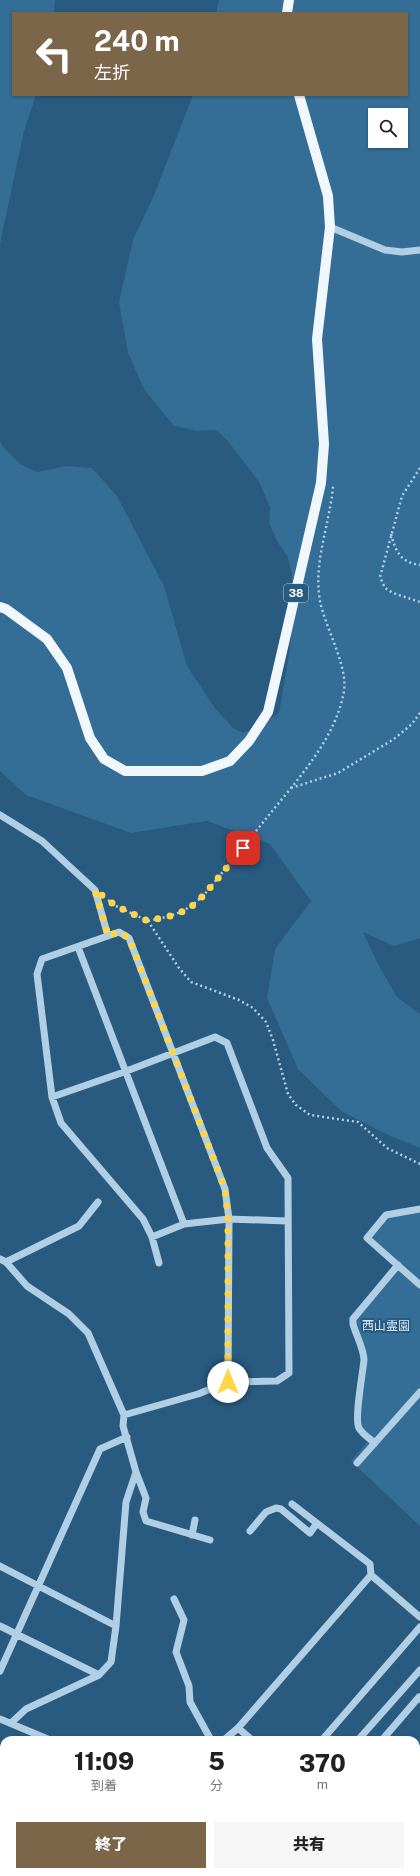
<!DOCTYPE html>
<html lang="ja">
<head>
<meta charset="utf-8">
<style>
	:root { --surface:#fff; --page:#f6f6f6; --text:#202124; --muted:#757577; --accent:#7c6649 }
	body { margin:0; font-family:"Public Sans","Noto Sans JP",sans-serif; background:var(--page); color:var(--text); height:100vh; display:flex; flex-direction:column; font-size:15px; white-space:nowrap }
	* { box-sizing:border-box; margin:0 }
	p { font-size:13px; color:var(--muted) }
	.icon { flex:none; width:22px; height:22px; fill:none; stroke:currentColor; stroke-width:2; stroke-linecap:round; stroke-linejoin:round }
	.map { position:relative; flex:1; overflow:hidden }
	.sheet { position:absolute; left:0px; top:1736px; width:420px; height:140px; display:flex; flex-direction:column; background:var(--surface); border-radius:12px 12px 0 0; box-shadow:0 1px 3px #0004 }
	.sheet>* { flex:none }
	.top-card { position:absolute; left:12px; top:12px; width:396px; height:84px; border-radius:0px; box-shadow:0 1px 3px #0004; background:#7c6649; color:#fff; overflow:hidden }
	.fabs { position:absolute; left:368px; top:108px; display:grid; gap:8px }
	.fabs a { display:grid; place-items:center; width:40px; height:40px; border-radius:0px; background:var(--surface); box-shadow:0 1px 3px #0004; font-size:20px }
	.pin { position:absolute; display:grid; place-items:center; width:34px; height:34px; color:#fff; margin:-17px; border-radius:8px; box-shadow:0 2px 6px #0006 }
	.me { position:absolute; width:44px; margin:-22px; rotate:0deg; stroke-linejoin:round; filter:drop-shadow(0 0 3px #0008) }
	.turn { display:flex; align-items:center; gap:14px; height:84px; padding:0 16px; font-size:18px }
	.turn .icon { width:52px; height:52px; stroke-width:2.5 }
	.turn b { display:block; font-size:28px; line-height:34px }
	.eta { display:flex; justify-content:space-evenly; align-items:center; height:68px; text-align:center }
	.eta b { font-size:24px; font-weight:800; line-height:28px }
	.button { display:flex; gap:8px; margin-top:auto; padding:8px 16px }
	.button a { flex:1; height:46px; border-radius:0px; background:var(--accent); color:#fff; font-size:16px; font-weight:800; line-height:46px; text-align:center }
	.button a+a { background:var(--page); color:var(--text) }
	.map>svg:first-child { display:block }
</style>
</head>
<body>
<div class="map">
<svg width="420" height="1876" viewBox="0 0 420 1876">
	<rect width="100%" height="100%" fill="#295a7f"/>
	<path fill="#346d96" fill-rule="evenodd" d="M0,0H55L54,13H13V95H36L24,131L0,244Z
		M219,0H420V938L394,946L363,932L377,962L397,997L420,1014V1148L386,1134L341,1111L298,1069L267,998L275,949L311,901L270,844L207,821L131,833L26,795L0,771V442L3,447L20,464L37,472L66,466L92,468L117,496L164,586L187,666L215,708L233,728L243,733L257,728L279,713L290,648L292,607V575L287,555L278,543L269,523L270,507L259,482L227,440L216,430L197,431L174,426L144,389L128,353L119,302L133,240L154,195L193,95H407V13H216ZM375,115H401V141H375Z
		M417,1206H420V1526L351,1461L368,1441L355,1430L361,1359L348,1318L394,1266L363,1238L388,1211Z"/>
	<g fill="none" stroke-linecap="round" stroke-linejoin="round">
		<path stroke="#b0cfe5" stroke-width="2.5" stroke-dasharray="2 3" stroke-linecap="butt" d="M420,468L402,496L380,577L385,588L393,593L420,602
			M391,534C396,552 400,562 420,565
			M291,788L338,773L394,739L412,724L420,713
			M108,900L116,906L148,921L179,968L191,982L239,1000L253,1008L266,1022L273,1040L288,1094L296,1105L310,1115L358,1122L387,1148L420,1164
			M148,921C175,915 183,914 204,895C226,868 248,841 269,815C298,779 336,738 344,691C348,666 325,627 320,601C313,562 330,524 333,486"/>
		<path stroke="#b0cfe5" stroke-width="7" d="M330,227L385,250L402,252L420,250
			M0,815L42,841L95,890L108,936
			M78,947L184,1224
			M52,1097L124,1072L215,1037L227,1043L267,1148L288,1178L289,1373L277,1381L228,1382
			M420,1209L386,1215L367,1238L420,1285
			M152,1237L184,1224L229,1219L287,1221
			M0,1259L6,1262L27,1286L69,1314L88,1333L124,1415L123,1426L136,1472L126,1502L116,1626L111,1662L99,1675L26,1709L11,1723
			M6,1262L79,1226L98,1202
			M124,1415L198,1394L228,1382L229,1219L225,1189L129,938L119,932L42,959L37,974L52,1097L61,1123L143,1219L152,1237L159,1263
			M375,1443C370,1439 362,1434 359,1428C354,1420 363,1371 364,1360C364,1349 356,1335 353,1324V1319L398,1265
			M357,1463L420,1392
			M136,1472L146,1498L143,1512L146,1521L210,1540
			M292,1504L370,1564L371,1575L420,1617
			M250,1531L266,1512L276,1508L281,1509L310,1533L317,1523
			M192,1535L195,1520
			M0,1566L116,1626
			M174,1599L184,1620L176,1652L189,1686L190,1702L211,1740
			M0,1626L99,1675
			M0,1671L100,1449L127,1437
			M0,1719L50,1740
			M238,1728L252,1740
			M224,1740L238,1728L371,1575
			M322,1740L420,1627
			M358,1740L420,1670
			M382,1740L419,1697L420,1699
			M0,1812H4
			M416,1813L420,1809
			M216,1872L221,1876
			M53,1876L78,1872
			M196,1876L200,1872
			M237,1876L240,1872
			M266,1876L270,1872
			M362,1876L365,1872"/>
		<path stroke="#f0f7fd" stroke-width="10" d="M287,13L289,0
			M0,607L6,609L47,639L67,668L90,738L104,759L125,771H202L230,761L249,741L268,712L321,483L324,444L317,339L330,227L328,196L299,95"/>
	</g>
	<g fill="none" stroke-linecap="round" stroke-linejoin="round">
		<path stroke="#ffd54a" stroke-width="7" stroke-dasharray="0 12.6" d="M228,1382V1219L225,1189L129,938L119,932L108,936L95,890L116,906L148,921L174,915L189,909L204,895L243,848"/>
	</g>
	<g text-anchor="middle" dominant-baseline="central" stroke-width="4" stroke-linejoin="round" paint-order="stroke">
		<rect fill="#295a7f" stroke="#bfced9" stroke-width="1" x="284" y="584" width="24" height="18" rx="3"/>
		<g font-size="11" font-weight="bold" fill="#fff">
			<text x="296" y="593">38</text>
		</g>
		<g font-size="12" fill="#d3e6f4" stroke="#295a7f">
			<text x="386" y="1326">西山霊園</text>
		</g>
	</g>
</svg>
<div class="fabs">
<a><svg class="icon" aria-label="search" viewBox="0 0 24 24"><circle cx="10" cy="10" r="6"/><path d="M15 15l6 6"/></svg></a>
</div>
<div class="pin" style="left:243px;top:848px;background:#d93025"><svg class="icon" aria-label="arrive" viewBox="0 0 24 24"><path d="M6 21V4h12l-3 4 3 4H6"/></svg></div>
<svg class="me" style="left:228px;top:1382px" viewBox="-20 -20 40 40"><circle r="19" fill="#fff"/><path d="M0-13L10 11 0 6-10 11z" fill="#ffd54a"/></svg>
<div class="top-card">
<div class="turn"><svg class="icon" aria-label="left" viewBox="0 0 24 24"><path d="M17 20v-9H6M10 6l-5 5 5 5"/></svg><div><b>240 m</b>左折</div></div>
</div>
<section class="sheet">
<div class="eta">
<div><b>11:09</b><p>到着</p></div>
<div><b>5</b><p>分</p></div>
<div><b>370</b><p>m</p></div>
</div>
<div class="button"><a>終了</a><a>共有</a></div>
</section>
</div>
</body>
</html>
